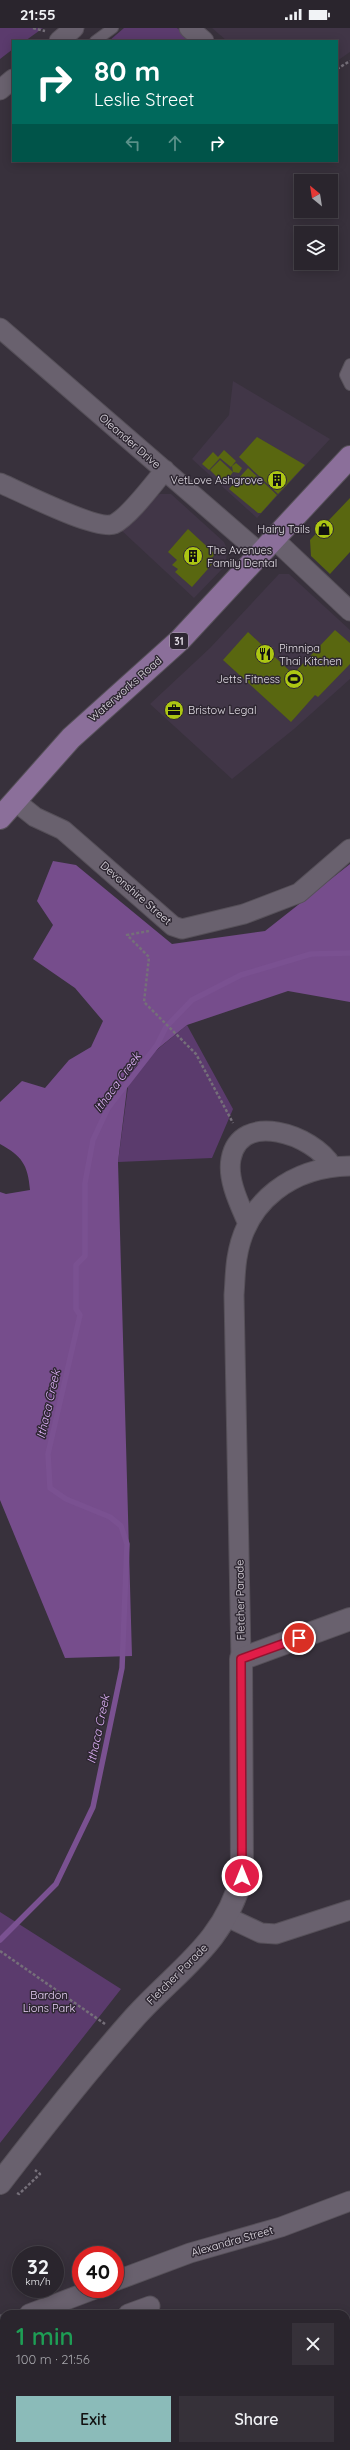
<!DOCTYPE html>
<html lang="en">
<head>
<meta charset="utf-8">
<style>
	:root { --surface:#2a252d; --page:#363139; --text:#f1f3f6; --muted:#a5a5aa; --line:#464249; --accent:#8bbbb9 }
	body { margin:0; font-family:Quicksand,sans-serif; background:var(--page); color:var(--text); height:100vh; display:flex; flex-direction:column; font-size:15px; white-space:nowrap }
	* { box-sizing:border-box; margin:0 }
	p { font-size:13px; color:var(--muted) }
	.icon { flex:none; width:22px; height:22px; fill:none; stroke:currentColor; stroke-width:2; stroke-linecap:round; stroke-linejoin:round }
	.map { position:relative; flex:1; overflow:hidden }
	.details { position:absolute; left:0px; top:2282px; width:350px; height:140px; display:flex; flex-direction:column; background:var(--surface); border-radius:12px 12px 0 0; box-shadow:0 2px 10px #0003,0 0 0 1px var(--line) }
	.details>* { flex:none }
	.banner { position:absolute; left:12px; top:12px; width:326px; height:122px; border-radius:0px; box-shadow:0 2px 10px #0003,0 0 0 1px var(--line); background:#00695c; color:#fff; overflow:hidden }
	.needle { width:26px; rotate:330deg }
	.controls { position:absolute; left:294px; top:146px; display:grid; gap:8px }
	.controls a { display:grid; place-items:center; width:44px; height:44px; border-radius:0px; background:var(--surface); box-shadow:0 2px 10px #0003,0 0 0 1px var(--line); font-size:20px }
	.speed { position:absolute; left:12px; top:2218px; display:flex; gap:8px; font-size:20px; font-weight:700; text-align:center }
	.speed>* { display:grid; place-content:center; width:52px; height:52px; border-radius:50%; background:var(--surface); box-shadow:0 2px 10px #0003,0 0 0 1px var(--line); line-height:1 }
	.speed small { font-size:10px; font-weight:400 }
	.speed .limit { border:6px solid #d22; background:#fff; color:#111 }
	.pin { position:absolute; display:grid; place-items:center; width:34px; height:34px; color:#fff; margin:-17px; border:2px solid #fff; border-radius:50%; box-shadow:0 1px 4px #0007 }
	.me { position:absolute; width:44px; margin:-22px; rotate:0deg; stroke-linejoin:round; filter:drop-shadow(0 0 3px #0008) }
	.turn { display:flex; align-items:center; gap:14px; height:84px; padding:0 16px; font-size:18px }
	.turn .icon { width:52px; height:52px; stroke-width:2.5 }
	.turn b { display:block; font-size:28px; line-height:34px }
	.lanes { display:flex; align-items:center; height:38px; padding:0 16px; background:#0003; justify-content:center; gap:20px; direction:ltr }
	.lanes .off { opacity:.35 }
	.round { display:grid; place-items:center; flex:none; width:42px; height:42px; border-radius:0px; background:var(--page) }
	.summary { display:flex; align-items:center; justify-content:space-between; height:68px; padding:0 16px }
	h1 { font-size:24px; font-weight:600; line-height:30px; color:#1e9e55 }
	.button { display:flex; gap:8px; margin-top:auto; padding:8px 16px }
	.button a { flex:1; height:46px; border-radius:0px; background:var(--accent); color:#111; font-size:16px; font-weight:600; line-height:46px; text-align:center }
	.button a+a { background:var(--page); color:var(--text) }
	.status { display:flex; justify-content:space-between; align-items:center; height:28px; padding:0 20px; background:var(--surface); direction:ltr }
	.status svg { height:11px; fill:currentColor }
	.map>svg:first-child { display:block }
</style>
</head>
<body>
<div class="status"><b>21:55</b><svg viewBox="0 0 49 12"><path d="M0 12V9h3v3zM5 12V6h3v6zM10 12V3h3v9zM15 12V0h3v12zM26 1h20v11H26zM47 4h2v5h-2z"/></svg></div>
<div class="map">
<svg width="350" height="2422" viewBox="0 0 350 2422">
	<rect width="100%" height="100%" fill="#38313c"/>
	<path fill="#413647" d="M212,0H350V24L337,33V13H227Z
		M233,353L330,411L257,490L192,431L229,387Z
		M160,466H171L224,514L227,521L226,537L194,570L121,502L154,469Z
		M279,546H289L350,602V651L294,701L232,751L150,676L210,620Z"/>
	<path fill="#5b3b6d" d="M0,0H43L25,13H13V21L0,31Z
		M124,0H177L193,13H109Z
		M187,997L233,1081L212,1130L118,1134L130,1044Z
		M0,1884L121,1961L0,2115Z"/>
	<path fill="#764d8c" d="M53,833L76,837L172,916L265,903L350,836V974L288,963L187,997L129,1044L118,1134L132,1628L65,1630L0,1472V1164L6,1166L30,1162C28,1137 22,1128 0,1116V1074L22,1053L45,1060L69,1032L91,1019L103,993L75,960L33,931L53,897L37,873Z"/>
	<g fill="none" stroke-linecap="round" stroke-linejoin="round">
		<path stroke="#7a5191" stroke-width="5.5" d="M0,1912L56,1856L93,1779L122,1640L127,1516L121,1498L110,1489L66,1471L50,1460L48,1426L80,1287L76,1281V1237L85,1228V1155L93,1112L108,1080L157,1017L166,999L192,972L241,947L311,926L350,925"/>
	</g>
	<path fill="#596710" d="M257,409L305,437L278,466L239,429Z
		M224,422L236,433L231,439L220,430L209,442L202,436L213,424L218,429Z
		M220,432L233,444L232,438L236,435L242,440L239,445L233,444L224,456L217,449L225,441L217,449L210,442Z
		M248,440L277,467L261,485H258L229,461Z
		M350,470V524L330,546L311,528L310,512Z
		M188,501L215,526L211,531L214,534L192,559L175,544L178,541L172,537L177,532L168,524Z
		M335,602L350,615V636L318,669L315,667L291,694L223,632L248,604L293,646Z"/>
	<g fill="none" stroke-linecap="round" stroke-linejoin="round">
		<defs>
			<path id="service" d="M95,13L113,0
				M350,336L345,347L350,357"/>
			<path id="minor" d="M189,0L204,13
				M59,13L74,0
				M0,62L13,51
				M0,300L260,525
				M0,455C21,464 97,503 114,496C129,489 154,455 165,442
				M274,511L350,583
				M15,773L35,789L63,802L173,898L182,901L244,886L299,865L350,821
				M248,1196C240,1177 227,1152 231,1131C240,1082 313,1106 332,1138
				M241,1631L234,1267C235,1255 235,1242 237,1230C246,1172 293,1139 350,1138
				M227,1889L261,1905L276,1906L350,1882
				M115,2253L190,2225L281,2199L350,2173
				M29,2286L95,2261
				M128,2286L150,2278
				M0,2298L4,2296
				M0,2323L4,2322"/>
			<path id="tertiary" d="M0,2155C43,2099 87,2043 134,1990C178,1941 224,1916 242,1848L241,1631L350,1591"/>
			<path id="primary" d="M0,790L71,710L180,612L350,429"/>
		</defs>
		<use href="#service" stroke="#565059" stroke-width="12"/>
		<use href="#minor" stroke="#565059" stroke-width="21"/>
		<use href="#tertiary" stroke="#565059" stroke-width="24"/>
		<use href="#primary" stroke="#565059" stroke-width="24"/>
		<path stroke="#756f79" stroke-width="2.5" stroke-dasharray="3 2" stroke-linecap="butt" d="M33,0L45,3
			M337,41L350,33
			M149,903L127,907L149,929L144,974L196,1026L233,1095
			M0,1923L105,1996
			M17,2165L19,2166L40,2146L35,2142"/>
		<use href="#service" stroke="#69616e" stroke-width="10"/>
		<use href="#minor" stroke="#69616e" stroke-width="19"/>
		<use href="#tertiary" stroke="#69616e" stroke-width="22"/>
		<use href="#primary" stroke="#8b6f9a" stroke-width="22"/>
	</g>
	<g fill="none" stroke-linecap="round" stroke-linejoin="round">
		<defs>
			<path id="route" d="M242,1848L241,1631L299,1610"/>
		</defs>
		<use href="#route" stroke="#92132f" stroke-width="10"/>
		<use href="#route" stroke="#e11d48" stroke-width="7"/>
	</g>
	<defs>
		<symbol id="building-disc" viewBox="-11 -11 22 22"><circle r="9.5" fill="#acc613" stroke="#2e2732"/><path d="M-4-6H4V6H1V3H-1V6H-4ZM-2.5-4.3h1.7v1.8h-1.7ZM.8-4.3h1.7v1.8H.8ZM-2.5-1h1.7V.8h-1.7ZM.8-1h1.7V.8H.8Z" fill="#111"/></symbol>
		<symbol id="shop-disc" viewBox="-11 -11 22 22"><circle r="9.5" fill="#acc613" stroke="#2e2732"/><path d="M-5-2.5h2.3a2.7 3.5 0 0 1 5.4 0H5L5.5 6h-11ZM-1.5-2.5h3a1.5 2.3 0 0 0-3 0Z" fill="#111"/></symbol>
		<symbol id="restaurant-disc" viewBox="-11 -11 22 22"><circle r="9.5" fill="#acc613" stroke="#2e2732"/><path d="M-5-6h1v4h1v-4h1v4h1v-4h1v5L-1.5 .5V6h-2V.5L-5-1ZM5-6V6H3V1.5H1.5Q1.5-4 5-6Z" fill="#111"/></symbol>
		<symbol id="stadium-disc" viewBox="-11 -11 22 22"><circle r="9.5" fill="#acc613" stroke="#2e2732"/><path d="M0-5a6.5 5 0 1 0 0 10a6.5 5 0 1 0 0-10ZM-3.5-1.8h7v3.6h-7Z" fill="#111"/></symbol>
		<symbol id="office-disc" viewBox="-11 -11 22 22"><circle r="9.5" fill="#acc613" stroke="#2e2732"/><path d="M-6-3h4V-5.5h4V-3h4V5H-6ZM-1-4.5V-3h2v-1.5ZM-6 0V1H6V0Z" fill="#111"/></symbol>
	</defs>
	<g fill-rule="evenodd">
		<use href="#building-disc" x="266" y="441" width="22" height="22"/>
		<use href="#shop-disc" x="313" y="490" width="22" height="22"/>
		<use href="#building-disc" x="182" y="517" width="22" height="22"/>
		<use href="#restaurant-disc" x="254" y="615" width="22" height="22"/>
		<use href="#stadium-disc" x="283" y="640" width="22" height="22"/>
		<use href="#office-disc" x="163" y="671" width="22" height="22"/>
	</g>
	<g text-anchor="middle" dominant-baseline="central" stroke-width="3" stroke-linejoin="round" paint-order="stroke">
		<rect fill="#2e2732" stroke="#aca6af" stroke-width="1" x="170" y="605" width="18" height="16" rx="3"/>
		<g font-size="10" font-weight="bold" fill="#e2dde5">
			<text x="179" y="613">31</text>
		</g>
		<g font-size="11" fill="#e2dde5" stroke="#2e2732">
			<text transform="translate(130 413) rotate(41)">Oleander Drive</text>
			<text transform="translate(125 661) rotate(-41)">Waterworks Road</text>
			<text transform="translate(136 865) rotate(41)">Devonshire Street</text>
			<text transform="translate(240 1572) rotate(-91)">Fletcher Parade</text>
			<text transform="translate(177 1946) rotate(-45)">Fletcher Parade</text>
			<text transform="translate(232 2213) rotate(-16)">Alexandra Street</text>
		</g>
		<g font-size="11" fill="#e2dde5" stroke="#2e2732" text-anchor="end">
			<text x="263" y="452">VetLove Ashgrove</text>
			<text x="310" y="501">Hairy Tails</text>
			<text x="207" y="522" text-anchor="start">The Avenues<tspan x="207" dy="13">Family Dental</tspan></text>
			<text x="279" y="620" text-anchor="start">Pimnipa<tspan x="279" dy="13">Thai Kitchen</tspan></text>
			<text x="280" y="651">Jetts Fitness</text>
			<text x="188" y="682" text-anchor="start">Bristow Legal</text>
		</g>
		<g font-size="11" fill="#e8d1f6" stroke="#2e2732">
			<text x="49" y="1967">Bardon<tspan x="49" dy="13">Lions Park</tspan></text>
		</g>
		<g font-size="12" font-style="italic" fill="#e1b3fb" stroke="#2e2732">
			<text transform="translate(117 1054) rotate(-54)">Ithaca Creek</text>
			<text transform="translate(48 1376) rotate(-77)">Ithaca Creek</text>
			<text transform="translate(98 1701) rotate(-78)">Ithaca Creek</text>
		</g>
	</g>
</svg>
<div class="controls">
<a><svg class="needle" viewBox="-14 -14 28 28"><path d="M0-13l5 13h-10z" fill="#e53935"/><path d="M0 13l5-13h-10z" fill="#a5a5aa"/></svg></a>
<a><svg class="icon" aria-label="layers" viewBox="0 0 24 24"><path d="M12 4l9 5-9 5-9-5zM3 14l9 5 9-5"/></svg></a>
</div>
<div class="speed"><div>32<small>km/h</small></div><div class="limit">40</div></div>
<div class="pin" style="left:299px;top:1610px;background:#d93025"><svg class="icon" aria-label="arrive" viewBox="0 0 24 24"><path d="M6 21V4h12l-3 4 3 4H6"/></svg></div>
<svg class="me" style="left:242px;top:1848px" viewBox="-20 -20 40 40"><circle r="17" fill="#e11d48" stroke="#fff" stroke-width="3"/><path d="M0-11L8 9 0 5-8 9z" fill="#fff"/></svg>
<div class="banner">
<div class="turn"><svg class="icon" aria-label="right" viewBox="0 0 24 24"><path d="M7 20v-9h11M14 6l5 5-5 5"/></svg><div><b>80 m</b>Leslie Street</div></div>
<div class="lanes"><svg class="icon off" aria-label="left" viewBox="0 0 24 24"><path d="M17 20v-9H6M10 6l-5 5 5 5"/></svg><svg class="icon off" aria-label="ahead" viewBox="0 0 24 24"><path d="M12 20V5M6 11l6-6 6 6"/></svg><svg class="icon" aria-label="right" viewBox="0 0 24 24"><path d="M7 20v-9h11M14 6l5 5-5 5"/></svg></div>
</div>
<section class="details">
<div class="summary"><div><h1>1 min</h1><p>100 m · 21:56</p></div><a class="round"><svg class="icon" aria-label="close" viewBox="0 0 24 24"><path d="M6 6l12 12M18 6L6 18"/></svg></a></div>
<div class="button"><a>Exit</a><a>Share</a></div>
</section>
</div>
</body>
</html>
